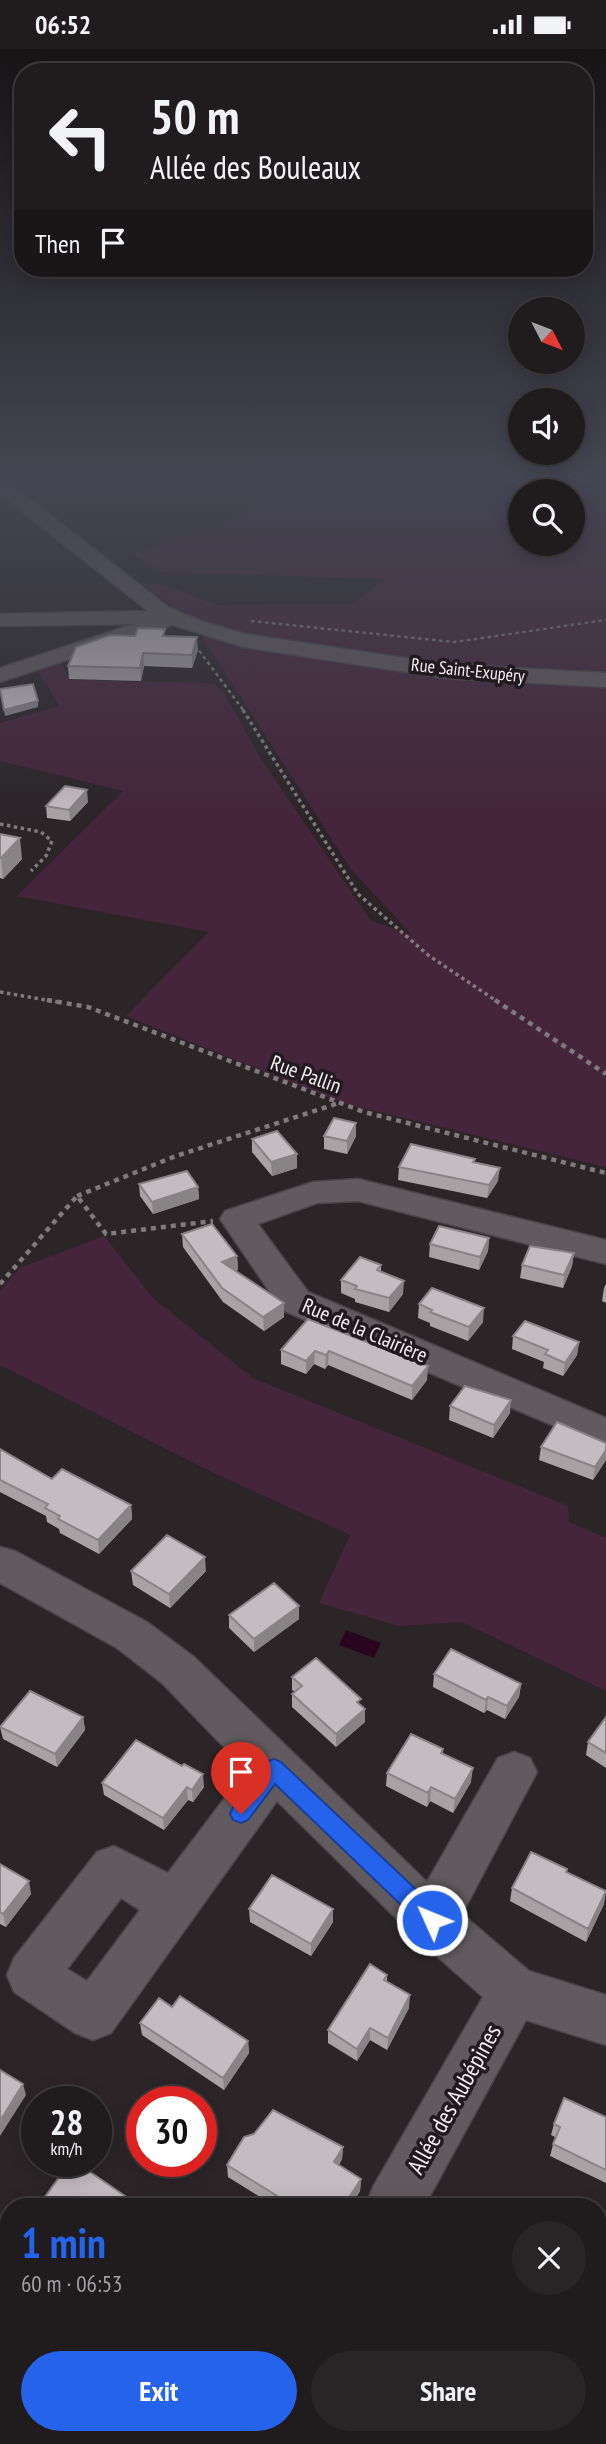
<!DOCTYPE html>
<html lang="en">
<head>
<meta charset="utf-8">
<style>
	:root { --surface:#201c1e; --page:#282527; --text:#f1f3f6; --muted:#a2a1a4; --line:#3d3a3c; --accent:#2563eb }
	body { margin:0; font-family:"PT Sans Narrow",sans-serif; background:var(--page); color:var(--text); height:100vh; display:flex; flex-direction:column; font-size:26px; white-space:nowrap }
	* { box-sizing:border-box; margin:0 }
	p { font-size:23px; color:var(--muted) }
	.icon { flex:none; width:38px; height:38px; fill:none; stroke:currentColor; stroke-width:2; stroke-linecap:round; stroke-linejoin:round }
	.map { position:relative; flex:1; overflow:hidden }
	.drawer { position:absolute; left:0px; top:2149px; width:607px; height:247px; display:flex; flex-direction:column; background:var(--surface); border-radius:28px 28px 0 0; box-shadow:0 4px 18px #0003,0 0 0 2px var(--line) }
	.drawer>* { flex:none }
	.banner { position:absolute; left:14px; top:14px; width:579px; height:214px; border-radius:28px; box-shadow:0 4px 18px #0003,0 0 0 2px var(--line); background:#201c1e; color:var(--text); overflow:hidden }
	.needle { width:46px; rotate:132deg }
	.controls { position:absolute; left:508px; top:248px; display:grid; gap:14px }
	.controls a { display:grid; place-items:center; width:77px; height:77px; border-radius:50%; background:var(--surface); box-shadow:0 4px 18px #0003,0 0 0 2px var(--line); font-size:35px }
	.speed { position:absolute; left:21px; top:2037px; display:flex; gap:14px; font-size:35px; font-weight:700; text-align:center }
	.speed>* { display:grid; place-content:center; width:91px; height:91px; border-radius:50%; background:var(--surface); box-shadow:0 4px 18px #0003,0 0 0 2px var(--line); line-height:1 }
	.speed small { font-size:18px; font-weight:400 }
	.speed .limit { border:10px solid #d22; background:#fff; color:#111 }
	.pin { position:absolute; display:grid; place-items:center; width:60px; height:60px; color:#fff; margin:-72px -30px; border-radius:50% 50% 50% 0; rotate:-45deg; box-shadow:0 0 7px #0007 }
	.pin .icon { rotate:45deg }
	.me { position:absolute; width:77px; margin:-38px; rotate:314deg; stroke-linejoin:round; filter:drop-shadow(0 0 5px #0008) }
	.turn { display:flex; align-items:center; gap:24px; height:147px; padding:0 21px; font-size:32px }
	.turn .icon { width:91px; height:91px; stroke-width:2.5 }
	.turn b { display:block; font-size:49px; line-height:60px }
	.then { display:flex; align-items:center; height:66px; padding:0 21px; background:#0003; gap:14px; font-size:26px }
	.round { display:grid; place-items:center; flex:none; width:74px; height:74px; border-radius:37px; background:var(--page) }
	.overview { display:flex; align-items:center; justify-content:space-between; height:119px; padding:0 21px }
	h1 { font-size:42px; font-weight:700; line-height:52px; color:var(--accent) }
	.action { display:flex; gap:14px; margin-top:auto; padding:14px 21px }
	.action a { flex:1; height:80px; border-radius:42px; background:var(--accent); color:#fff; font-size:28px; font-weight:700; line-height:80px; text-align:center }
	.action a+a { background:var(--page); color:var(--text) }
	.status { display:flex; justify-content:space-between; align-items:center; height:49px; padding:0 35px; background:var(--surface); direction:ltr }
	.status svg { height:19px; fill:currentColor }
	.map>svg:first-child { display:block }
</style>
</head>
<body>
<div class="status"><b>06:52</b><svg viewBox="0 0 49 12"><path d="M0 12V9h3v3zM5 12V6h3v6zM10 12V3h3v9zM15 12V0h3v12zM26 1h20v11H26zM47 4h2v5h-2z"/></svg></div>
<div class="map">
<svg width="606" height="2395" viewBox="0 0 606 2395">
	<rect width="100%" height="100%" fill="#2b2528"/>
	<path fill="#45253b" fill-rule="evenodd" d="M284,433H606V1118L346,1055L126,967L209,883L17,847L123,742L0,712V674L59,657L36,619L60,611L69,631L213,634L224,644L261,710L371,872L412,886L351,820L192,572L142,535H161L217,556L352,555L385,530L161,523L133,505L250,462ZM520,443H572V495H520Z
		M104,1187L153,1249L253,1329L568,1457L569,1473L606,1489V1642L462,1573L399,1577L319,1554L350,1486L214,1424L0,1316V1242L20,1219Z"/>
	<path fill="#29051f" d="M346,1581L381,1594L374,1609L339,1596Z"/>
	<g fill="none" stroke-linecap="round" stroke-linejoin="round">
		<defs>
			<path id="minor" d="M0,433H8L168,558L201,572L245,585L445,615L606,624V638L445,629L243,598L173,576L0,633V619L134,575L0,577V565L148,562L0,445Z
				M358,1130L606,1191V1215L358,1152L317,1154L258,1175L308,1243L606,1369V1399L282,1261L220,1170L225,1162L313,1133Z
				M0,1498L15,1502L147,1573L194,1608L427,1833L498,1709L514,1703L530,1709L537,1723L462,1865L529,1922L606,1946V1996L526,1971L424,2158H365L373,2138L483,1948L414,1887L277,1752L111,1984L93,1991L75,1984L14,1943L7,1926L14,1909L97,1803L114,1797L168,1824L246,1721L162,1634L117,1599L0,1534ZM121,1849L140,1861L87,1932L67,1920Z
				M0,2218L9,2222V2282L0,2278Z
				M173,2387H297L293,2395H177Z"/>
		</defs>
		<use href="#minor" stroke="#494447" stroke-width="3"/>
		<path stroke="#807a7d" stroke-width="2.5" stroke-dasharray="3.5 3.5" stroke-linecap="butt" d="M251,572L454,593L606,571
			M195,596L244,662"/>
		<path stroke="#807a7d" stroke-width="3.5" stroke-dasharray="3.5 3.5" stroke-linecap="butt" d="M243,661L358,845L428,906L498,953
			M0,775L41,783L52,792L46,807L31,822
			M0,943L58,953"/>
		<path stroke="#807a7d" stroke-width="4.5" stroke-dasharray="5 5" stroke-linecap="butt" d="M47,951L88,958L364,1063L606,1124
			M495,951L606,1025
			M77,1147L176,1107L339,1054
			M0,1235L77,1147L106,1185L213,1172"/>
		<use href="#minor" fill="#615a5e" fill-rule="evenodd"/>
	</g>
	<path fill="#a8a2a5" d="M135,587H165L198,601L192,619L144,617L141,632L69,630L68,617Z
		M88,753L70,772L47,769L46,757Z
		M0,785L22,810L3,830L0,829Z
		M324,1087H356L347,1105L324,1100Z
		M252,1090L297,1105V1119L272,1127L252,1103Z
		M475,1113L498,1132L487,1149L398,1131L399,1118Z
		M139,1135L198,1138L199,1150L153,1165L140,1147Z
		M182,1185L237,1207L238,1221L235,1222L284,1268L264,1282L223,1253L183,1198Z
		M489,1189L488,1202L479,1221L429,1208L430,1195Z
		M574,1204L572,1217L563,1239L520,1229L522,1216Z
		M381,1216V1223L403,1245L389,1263L355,1253V1250L341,1244V1231Z
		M606,1235V1254L602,1252L604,1239Z
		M419,1255L483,1273L468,1292L430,1277V1274L418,1269Z
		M308,1270L427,1331L412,1351L328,1316L325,1320L314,1315L306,1325L281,1315V1301Z
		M513,1287L579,1293L577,1306L563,1327L543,1319L544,1313L512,1300Z
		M450,1357L510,1364L493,1389L449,1371Z
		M606,1394V1411L593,1431L539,1411L541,1398Z
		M0,1400L52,1430L131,1456L132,1470L99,1505L60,1484L59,1480L47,1473L46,1467L0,1443Z
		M131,1522H206L170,1559L133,1536Z
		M299,1557V1570L254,1603L229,1579V1566Z
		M434,1625L521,1635L519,1648L505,1670L487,1661L484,1664L433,1638Z
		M292,1628L365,1673L336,1698L292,1658V1645L295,1643L292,1641Z
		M83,1668L85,1681L57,1718L3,1690L0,1678Z
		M606,1668V1719L586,1706L588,1693Z
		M443,1700V1705L471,1733L453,1764L430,1752L427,1758L386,1737L387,1724Z
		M182,1717L204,1738L193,1753L188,1751L164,1781L104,1746L102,1734Z
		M0,1815L31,1845L6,1878L0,1875Z
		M567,1820V1824L604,1855L586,1893L510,1852L512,1839Z
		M249,1860H333V1873L311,1907L250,1873Z
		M387,1926V1932L409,1959L387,2001L370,1991L357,2012L328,1994V1981Z
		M172,1958L248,1992L249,2004L224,2041L142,1986L140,1974Z
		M606,2068V2134L550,2107L555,2088L551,2086L554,2075Z
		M343,2098L342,2110L339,2116L361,2130L360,2142L350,2158H276L228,2128L227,2116Z"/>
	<path fill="#888486" d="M197,588L198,601L192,619V606Z
		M143,604L144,617L141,632L140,619Z
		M38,652V658L5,667L4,661Z
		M87,741L88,753L70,772L69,761Z
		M20,789L22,810L3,830L1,809Z
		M356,1074V1087L347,1105V1092Z
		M297,1105V1119L272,1127L271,1113Z
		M500,1119L498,1132L487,1149L489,1136Z
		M198,1138L199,1150L153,1165L152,1153Z
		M489,1189L488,1202L479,1221L480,1208Z
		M574,1204L572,1217L563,1239L564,1226Z
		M237,1207L238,1221L222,1227V1213Z
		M404,1232L403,1245L389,1263V1249Z
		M284,1254V1268L264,1282L263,1268Z
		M484,1259L483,1273L468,1292L469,1278Z
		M579,1293L577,1306L563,1327L565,1314Z
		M315,1302L314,1315L306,1325V1312Z
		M329,1302L328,1316L325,1320L326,1306Z
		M428,1317L427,1331L412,1351V1337Z
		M511,1351L510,1364L493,1389L494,1376Z
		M606,1401V1411L593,1431L595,1418Z
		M131,1456L132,1470L99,1505L98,1491Z
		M205,1508L206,1522L170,1559L169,1545Z
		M299,1557V1570L254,1603V1590Z
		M521,1635L519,1648L505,1670L507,1657Z
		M488,1648L487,1661L484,1664L486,1651Z
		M365,1660V1673L336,1698V1685Z
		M83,1668L85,1681L57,1718L55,1705Z
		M473,1719L471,1733L453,1764L455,1750Z
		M203,1725L204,1738L193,1753L192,1741Z
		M187,1738L188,1751L164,1781L163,1769Z
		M431,1738L430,1752L427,1758L428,1744Z
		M29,1832L31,1845L6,1878L3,1865Z
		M606,1843L604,1855L586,1893L588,1880Z
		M333,1860V1873L311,1907V1895Z
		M410,1946L409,1959L387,2001L388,1989Z
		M370,1979V1991L357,2012V2000Z
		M248,1992L249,2004L224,2041L223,2029Z
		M23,2035L26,2046L0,2087V2072Z
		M343,2098L342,2110L333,2125L334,2113Z
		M361,2130L360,2142L350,2158H343Z
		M315,2149V2158H310Z
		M18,2387L21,2395H13Z"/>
	<path fill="#c3bcc0" stroke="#888486" stroke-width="2" d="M138,579L165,580L163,587L197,588L192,606L143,604L140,619L68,617L76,598L110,586L135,587Z
		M33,635L38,652L4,661L0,640Z
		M65,737L87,741L69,761L46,757Z
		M0,785L20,789L1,809H0Z
		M334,1069L356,1074L347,1092L324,1087Z
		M277,1082L297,1105L271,1113L252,1090Z
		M411,1095L475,1110L473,1113L500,1119L489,1136L399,1118Z
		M187,1122L198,1138L152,1153L139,1135Z
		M212,1175L237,1207L222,1213L284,1254L263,1268L222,1239L182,1185Z
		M439,1177L489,1189L480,1208L430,1195Z
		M530,1197L574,1204L564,1226L522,1216Z
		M360,1208L381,1216L377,1221L404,1232L389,1249L355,1240L357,1237L341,1231Z
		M432,1239L484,1259L469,1278L430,1263L432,1261L419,1255Z
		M308,1270L428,1317L412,1337L329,1302L326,1306L315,1302L306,1312L281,1301Z
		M525,1272L579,1293L565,1314L545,1305L548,1301L513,1287Z
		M465,1337L511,1351L494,1376L450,1357Z
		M557,1373L606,1394V1401L595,1418L541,1398Z
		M0,1400L52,1430L62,1420L131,1456L98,1491L58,1470L60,1467L45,1459L48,1455L0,1431Z
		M167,1486L205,1508L169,1545L131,1522Z
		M274,1534L299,1557L254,1590L229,1566Z
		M451,1600L521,1635L507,1657L488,1648L486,1651L434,1625Z
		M316,1609L361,1650L357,1653L365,1660L336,1685L292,1645L302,1637L292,1628Z
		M30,1642L83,1668L55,1705L0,1678Z
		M606,1668V1704L588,1693Z
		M411,1685L443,1700L441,1704L473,1719L455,1750L431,1738L428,1744L387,1724Z
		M136,1691L182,1717L184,1715L203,1725L192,1741L187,1738L163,1769L102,1734Z
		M531,1803L567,1820L566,1823L606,1842L588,1880L512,1839Z
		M0,1815L29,1832L3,1865L0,1863Z
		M272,1826L333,1860L311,1895L249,1860Z
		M370,1915L387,1926L384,1931L410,1946L388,1989L370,1979L357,2000L328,1981Z
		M180,1947L248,1992L223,2029L140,1974L159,1949L172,1958Z
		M0,2021L23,2035L0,2072Z
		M564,2049L606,2068V2121L553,2095L560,2078L554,2075Z
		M273,2061L343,2098L334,2113L361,2130L343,2158H328L315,2149L310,2158H295L227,2116L244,2088L254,2085Z
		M71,2112H74L141,2158H50L42,2152Z
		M0,2372L9,2379V2387H18L13,2395H0Z
		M386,2387H481L479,2395H384Z"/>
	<linearGradient id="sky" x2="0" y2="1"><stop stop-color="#181416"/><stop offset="0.56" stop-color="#444653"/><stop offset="1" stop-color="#444653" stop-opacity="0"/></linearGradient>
	<rect width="606" height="769" fill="url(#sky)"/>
	<path fill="#2563eb" stroke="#184099" stroke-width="2" d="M274,1710L281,1713L440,1863L443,1871L440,1878L432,1881L424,1878L275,1735L248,1771L241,1774L233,1771L230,1765L233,1758L266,1713Z"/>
	<g text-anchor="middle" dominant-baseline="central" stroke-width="7" stroke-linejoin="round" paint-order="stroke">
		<g font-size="18" fill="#f2eef1" stroke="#211b1f">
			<text transform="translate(468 621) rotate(6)">Rue Saint-Exupéry</text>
		</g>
		<g font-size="21" fill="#f2eef1" stroke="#211b1f">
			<text transform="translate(306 1025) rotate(20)">Rue Pallin</text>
			<text transform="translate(365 1281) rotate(23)">Rue de la Clairière</text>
		</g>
		<g font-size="24" fill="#f2eef1" stroke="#211b1f">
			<text transform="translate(454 2050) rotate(-61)">Allée des Aubépines</text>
		</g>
	</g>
</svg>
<div class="controls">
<a><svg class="needle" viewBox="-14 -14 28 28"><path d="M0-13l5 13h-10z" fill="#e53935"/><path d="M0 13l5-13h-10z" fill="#a2a1a4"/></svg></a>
<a><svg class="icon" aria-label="sound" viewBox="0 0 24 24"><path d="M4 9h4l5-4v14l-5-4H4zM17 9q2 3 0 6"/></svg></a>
<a><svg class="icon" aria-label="search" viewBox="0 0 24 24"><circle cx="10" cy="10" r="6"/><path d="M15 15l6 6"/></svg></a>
</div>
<div class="speed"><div>28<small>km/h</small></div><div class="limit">30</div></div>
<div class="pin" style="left:241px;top:1765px;background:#d93025"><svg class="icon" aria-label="arrive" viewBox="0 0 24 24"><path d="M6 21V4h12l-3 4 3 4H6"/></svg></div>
<svg class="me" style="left:432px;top:1871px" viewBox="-20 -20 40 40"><circle r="17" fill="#2563eb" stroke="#fff" stroke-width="3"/><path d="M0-11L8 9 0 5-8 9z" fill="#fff"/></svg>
<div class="banner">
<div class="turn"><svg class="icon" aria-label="left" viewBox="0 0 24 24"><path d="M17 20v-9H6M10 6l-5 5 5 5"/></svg><div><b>50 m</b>Allée des Bouleaux</div></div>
<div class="then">Then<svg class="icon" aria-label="arrive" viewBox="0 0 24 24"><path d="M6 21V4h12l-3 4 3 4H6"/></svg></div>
</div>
<section class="drawer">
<div class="overview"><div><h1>1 min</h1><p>60 m · 06:53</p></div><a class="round"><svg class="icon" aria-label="close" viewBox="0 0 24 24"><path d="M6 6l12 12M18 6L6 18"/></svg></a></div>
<div class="action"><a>Exit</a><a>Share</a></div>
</section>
</div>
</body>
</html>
